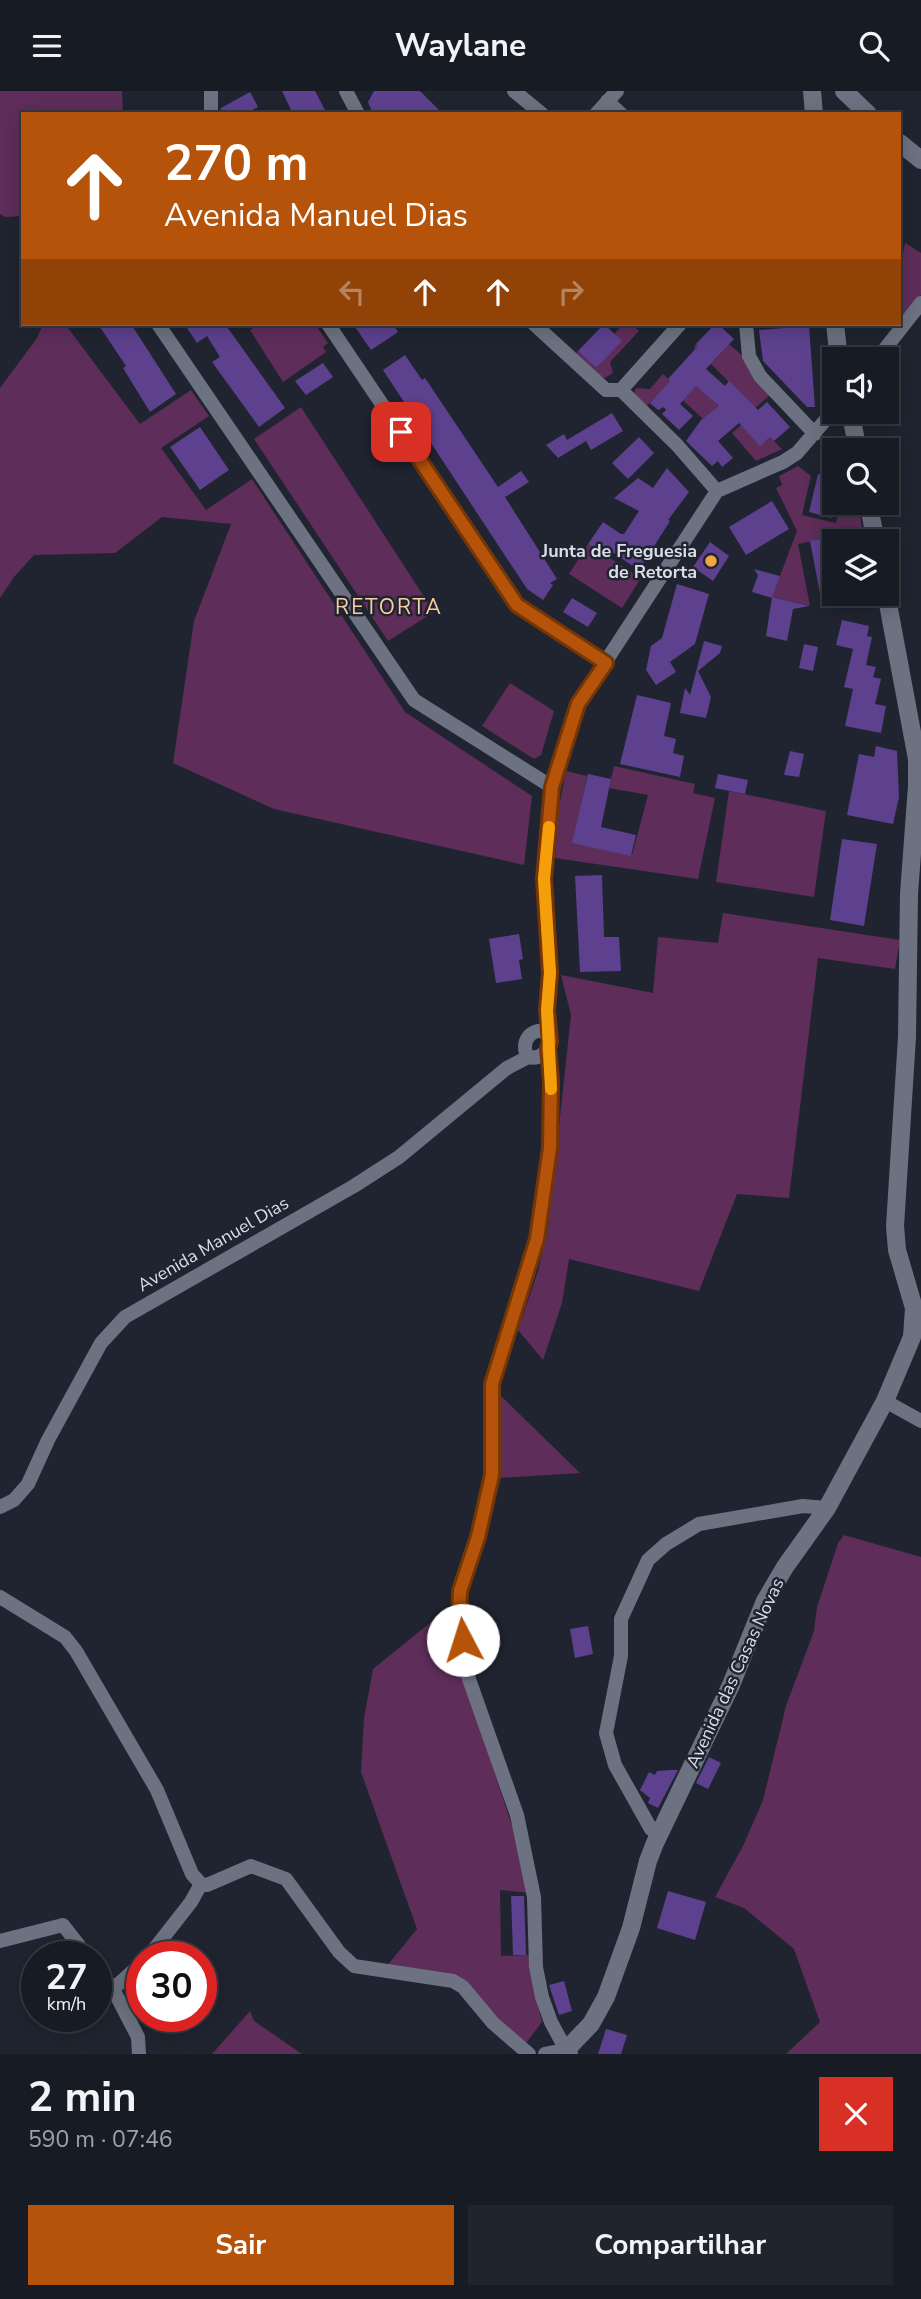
<!DOCTYPE html>
<html lang="pt">
<head>
<meta charset="utf-8">
<style>
	:root { --surface:#171b24; --page:#20242c; --text:#f1f3f6; --muted:#9ea1a6; --line:#363941; --accent:#b45309 }
	body { margin:0; font-family:"Nunito Sans",sans-serif; background:var(--page); color:var(--text); height:100vh; display:flex; flex-direction:column; font-size:26px; white-space:nowrap }
	* { box-sizing:border-box; margin:0 }
	p { font-size:23px; color:var(--muted) }
	.icon { flex:none; width:38px; height:38px; fill:none; stroke:currentColor; stroke-width:2; stroke-linecap:round; stroke-linejoin:round }
	.map { position:relative; height:1963px; overflow:hidden }
	.side { display:flex; flex-direction:column; background:var(--surface); flex:1 }
	.side>* { flex:none }
	.top-card { position:absolute; left:21px; top:21px; width:880px; height:214px; border-radius:0px; box-shadow:0 4px 18px #0003,0 0 0 2px var(--line); background:#b45309; color:#fff; overflow:hidden }
	.tools { position:absolute; left:822px; top:256px; display:grid; gap:14px }
	.tools a { display:grid; place-items:center; width:77px; height:77px; border-radius:0px; background:var(--surface); box-shadow:0 4px 18px #0003,0 0 0 2px var(--line); font-size:35px }
	.speed { position:absolute; left:21px; top:1850px; display:flex; gap:14px; font-size:35px; font-weight:700; text-align:center }
	.speed>* { display:grid; place-content:center; width:91px; height:91px; border-radius:50%; background:var(--surface); box-shadow:0 4px 18px #0003,0 0 0 2px var(--line); line-height:1 }
	.speed small { font-size:18px; font-weight:400 }
	.speed .limit { border:10px solid #d22; background:#fff; color:#111 }
	.pin { position:absolute; display:grid; place-items:center; width:60px; height:60px; color:#fff; margin:-30px; border-radius:14px; box-shadow:0 4px 10px #0006 }
	.me { position:absolute; width:77px; margin:-38px; rotate:355deg; stroke-linejoin:round; filter:drop-shadow(0 0 5px #0008) }
	.turn { display:flex; align-items:center; gap:24px; height:147px; padding:0 28px; font-size:32px }
	.turn .icon { width:91px; height:91px; stroke-width:2.5 }
	.turn b { display:block; font-size:49px; line-height:60px }
	.lanes { display:flex; align-items:center; height:66px; padding:0 28px; background:#0003; justify-content:center; gap:35px; direction:ltr }
	.lanes .off { opacity:.35 }
	.round { display:grid; place-items:center; flex:none; width:74px; height:74px; border-radius:0px; background:var(--page) }
	.head { display:flex; align-items:center; justify-content:space-between; height:119px; padding:0 28px }
	h1 { font-size:42px; font-weight:700; line-height:52px }
	.primary-button { display:flex; gap:14px; margin-top:auto; padding:14px 28px }
	.primary-button a { flex:1; height:80px; border-radius:0px; background:var(--accent); color:#fff; font-size:28px; font-weight:700; line-height:80px; text-align:center }
	.primary-button a+a { background:var(--page); color:var(--text) }
	header { display:flex; justify-content:space-between; align-items:center; height:91px; padding:0 28px; background:var(--surface); font-size:32px; font-weight:700 }
	.map>svg:first-child { display:block }
</style>
</head>
<body>
<header><svg class="icon" aria-label="menu" viewBox="0 0 24 24"><path d="M4 6h16M4 12h16M4 18h16"/></svg>Waylane<svg class="icon" aria-label="search" viewBox="0 0 24 24"><circle cx="10" cy="10" r="6"/><path d="M15 15l6 6"/></svg></header>
<div class="map">
<svg width="921" height="1963" viewBox="0 0 921 1963">
	<rect width="100%" height="100%" fill="#1f2430"/>
	<path fill="#5e2d5a" d="M0,0H122L123,23H23V125L5,126L0,123Z
		M905,152L921,162V204L900,228V178Z
		M43,233H65L140,333L191,299L209,325L161,357L206,419L252,388L405,621L532,705L524,774L274,718L173,672L194,530L231,433L162,426L115,462L34,464L14,486L0,507V297L37,247Z
		M260,233H315L328,252L323,256L326,261L283,291L250,239Z
		M624,233H632L639,240L610,271L613,282L605,287L600,285L576,263L578,260L596,277L621,250L614,243Z
		M696,253L714,270L729,253L745,267L771,303L755,317L694,256Z
		M663,283L687,305L702,288L718,303L712,309L719,315L703,328L667,294L646,316L634,302L636,297L650,298Z
		M301,316L434,521L388,550L254,348Z
		M741,334L761,354L770,346L782,358L756,370L732,342Z
		M798,375L811,385L802,424L836,432L841,411H858L862,436L853,437L854,442L798,453L810,515L772,506L797,440L776,397L782,394L779,385Z
		M588,453L641,487L622,517L569,483Z
		M510,592L554,620L541,664L534,668L482,635Z
		M614,675L695,693L693,702L715,707L698,788L555,767L558,721L566,680L587,685L573,752L632,764L648,704L609,697Z
		M729,700L826,720L814,806L716,791Z
		M723,822L900,849L895,878L818,867L789,1107L737,1103L699,1200L569,1168L562,1212L543,1269L518,1239L538,1180L548,1137L571,924L561,884L653,902L658,846L718,852Z
		M500,1304L580,1382L498,1387Z
		M844,1444L921,1466V1963H786L820,1931L794,1858L744,1817L715,1806L743,1755L763,1709L786,1615L814,1540L817,1516L838,1452Z
		M451,1515L462,1582L515,1744L529,1802L500,1799L501,1865L530,1864L529,1877L542,1931L526,1952L498,1931L468,1892L386,1876L417,1838L361,1681L364,1627L373,1578Z
		M250,1920L254,1930L302,1963H212Z"/>
	<path fill="#5d418e" d="M282,0H315L325,19L318,23H293Z
		M374,0H420L443,23H373L368,11Z
		M250,1L258,16L245,23H221V17Z
		M98,233H131L176,303L150,321L123,277L126,275Z
		M193,233H225L285,317L259,336L212,271L220,266L207,245L197,252L187,237Z
		M353,233H393L398,241L371,259Z
		M604,233L622,250L596,277L578,260Z
		M715,233H718L734,248L706,278L725,295L729,290L758,319L767,311L790,336L774,350L770,346L760,355L739,332L718,350L733,367L722,376L718,370L712,375L686,350L701,329L719,315L696,295L680,313L693,325L679,339L662,323L666,319L664,316L658,319L650,312L670,290L668,288L698,255L696,253Z
		M809,235L815,316H807L763,270L759,239Z
		M405,264L422,289L425,287L498,396L521,380L529,391L505,406L557,488L550,492L553,494L543,509L527,498L383,279Z
		M323,272L333,286L306,304L295,290Z
		M612,322L623,340L591,359L586,350L558,367L546,354L564,343L567,349Z
		M200,336L229,379L200,399L170,356Z
		M639,346L654,362L628,388L612,372Z
		M667,377L689,401L668,429L670,430L639,479L603,455L599,460L588,453L603,431L621,443H624L639,420L614,407L638,387L653,397Z
		M818,383L835,387V414L831,427L809,421Z
		M772,410L789,438L746,464L729,436Z
		M835,446V510L822,513L810,450Z
		M710,451L729,465L713,490L693,476Z
		M754,478L780,485L772,507L752,501L758,484Z
		M677,493L709,503L695,553L670,571L676,581L656,594L646,579L651,555L662,547Z
		M772,506L809,515L793,518L787,550L766,545Z
		M572,507L597,522L588,536L563,521Z
		M842,529L869,535L867,545L872,546L866,574L876,576L873,586L881,588L875,613L886,615L881,642L845,635L853,598L844,596L853,558L836,554Z
		M704,550L722,555L720,562L698,580L711,606L706,627L680,622L685,597L690,604Z
		M804,553L818,556L813,580L799,577Z
		M637,604L671,612L664,645L676,648L673,662L684,665L680,686L620,673Z
		M876,655L897,660L899,706L893,733L847,724L859,663L874,666Z
		M790,660L804,663L799,686L784,684Z
		M588,683L611,688L601,736L636,744L631,765L572,752Z
		M718,683L748,689L745,703L715,697Z
		M842,748L877,753L864,835L830,829Z
		M602,784L604,846H619L621,880L580,881L575,785Z
		M519,843L523,868L519,869L522,888L496,892L489,848Z
		M588,1535L593,1563L575,1567L570,1538Z
		M709,1666L721,1672L708,1698L696,1692Z
		M671,1679H678L658,1717L648,1712L650,1707L640,1699L649,1681L655,1684L657,1680Z
		M668,1800L706,1811L695,1849L657,1837Z
		M511,1805H524L526,1864H513Z
		M564,1890L572,1920L559,1924L549,1894Z
		M606,1938L627,1944L621,1963H598Z"/>
	<g fill="none" stroke-linecap="round" stroke-linejoin="round">
		<path stroke="#6c7281" stroke-width="14" d="M211,0V23
			M346,0L358,23
			M514,0L542,23
			M607,10L621,23
			M596,23L617,0
			M158,233L414,609L552,696
			M328,233L517,514L606,572
			M534,233L606,299H621L677,354L717,400
			M746,233L749,265L760,285L815,343
			M877,268L921,212
			M621,299L680,233
			M549,944L547,919L550,882L544,788L552,696L578,613L717,400L783,371L797,362L835,318
			M885,1310L921,1330
			M0,1416L14,1409L28,1393L48,1349L101,1252L125,1226L354,1095L399,1066L507,977L528,966C540,969 547,961 550,950L544,940C529,938 520,953 528,966
			M0,1506L65,1546L76,1560L157,1699L192,1783L201,1793L207,1794L251,1775L286,1788L339,1861L354,1875L453,1890L463,1896L493,1932L529,1963
			M659,1744L651,1738L615,1674L606,1642L621,1565V1528L648,1469L666,1453L699,1433L803,1415L827,1417
			M0,1850L63,1834L88,1866
			M148,1866L191,1811L201,1793
			M96,1876L113,1898L142,1872
			M113,1898L138,1946L139,1963
			M545,1963L566,1959L551,1931L542,1906L536,1876L534,1806L517,1724L469,1588L459,1530L460,1501L478,1446L492,1384V1293L537,1148L550,1057L551,989L548,958"/>
		<path stroke="#6c7281" stroke-width="18" d="M812,0L814,23
			M844,0L868,23
			M900,52L921,69
			M835,233L839,268
			M835,292V302
			M850,320L858,359
			M868,411L876,450
			M569,1963L566,1959L591,1933L606,1906L631,1837L648,1770L655,1752L731,1594L765,1510L785,1476L827,1417L885,1310L912,1246L914,1217L897,1159L895,1135L907,946L909,803L917,695V668L886,502"/>
	</g>
	<g fill="none" stroke-linecap="round" stroke-linejoin="round">
		<defs>
			<path id="route" d="M401,341L517,514L606,572L578,613L552,696L544,788L550,882L547,919L550,950L548,958L551,989L550,1057L537,1148L492,1293V1384L478,1446L460,1500L459,1530L463,1549"/>
		</defs>
		<use href="#route" stroke="#753606" stroke-width="18"/>
		<use href="#route" stroke="#b45309" stroke-width="12"/>
		<path stroke="#f59e0b" stroke-width="12" d="M549,736L544,788L550,882L547,919L551,998"/>
	</g>
	<circle fill="#f3a443" stroke="#1f2430" stroke-width="2.5" cx="711" cy="470" r="7"/>
	<g text-anchor="middle" dominant-baseline="central" stroke-width="5" stroke-linejoin="round" paint-order="stroke">
		<g font-size="18" font-weight="bold" fill="#dbdee6" stroke="#1f2430" text-anchor="end">
			<text x="697" y="460">Junta de Freguesia<tspan x="697" dy="21">de Retorta</tspan></text>
		</g>
		<g font-size="18" fill="#dbdee6" stroke="#1f2430">
			<text transform="translate(213 1153) rotate(-30)">Avenida Manuel Dias</text>
			<text transform="translate(735 1582) rotate(-65)">Avenida das Casas Novas</text>
		</g>
		<g font-size="21" letter-spacing="2" fill="#fbce9f" stroke="#1f2430">
			<text x="389" y="516">RETORTA</text>
		</g>
	</g>
</svg>
<div class="tools">
<a><svg class="icon" aria-label="sound" viewBox="0 0 24 24"><path d="M4 9h4l5-4v14l-5-4H4zM17 9q2 3 0 6"/></svg></a>
<a><svg class="icon" aria-label="search" viewBox="0 0 24 24"><circle cx="10" cy="10" r="6"/><path d="M15 15l6 6"/></svg></a>
<a><svg class="icon" aria-label="layers" viewBox="0 0 24 24"><path d="M12 4l9 5-9 5-9-5zM3 14l9 5 9-5"/></svg></a>
</div>
<div class="speed"><div>27<small>km/h</small></div><div class="limit">30</div></div>
<div class="pin" style="left:401px;top:341px;background:#d93025"><svg class="icon" aria-label="arrive" viewBox="0 0 24 24"><path d="M6 21V4h12l-3 4 3 4H6"/></svg></div>
<svg class="me" style="left:463px;top:1549px" viewBox="-20 -20 40 40"><circle r="19" fill="#fff"/><path d="M0-13L10 11 0 6-10 11z" fill="#b45309"/></svg>
<div class="top-card">
<div class="turn"><svg class="icon" aria-label="ahead" viewBox="0 0 24 24"><path d="M12 20V5M6 11l6-6 6 6"/></svg><div><b>270 m</b>Avenida Manuel Dias</div></div>
<div class="lanes"><svg class="icon off" aria-label="left" viewBox="0 0 24 24"><path d="M17 20v-9H6M10 6l-5 5 5 5"/></svg><svg class="icon" aria-label="ahead" viewBox="0 0 24 24"><path d="M12 20V5M6 11l6-6 6 6"/></svg><svg class="icon" aria-label="ahead" viewBox="0 0 24 24"><path d="M12 20V5M6 11l6-6 6 6"/></svg><svg class="icon off" aria-label="right" viewBox="0 0 24 24"><path d="M7 20v-9h11M14 6l5 5-5 5"/></svg></div>
</div>
</div>
<section class="side">
<div class="head"><div><h1>2 min</h1><p>590 m · 07:46</p></div><a class="round" style="background:#d93025;color:#fff"><svg class="icon" aria-label="close" viewBox="0 0 24 24"><path d="M6 6l12 12M18 6L6 18"/></svg></a></div>
<div class="primary-button"><a>Sair</a><a>Compartilhar</a></div>
</section>
</body>
</html>
